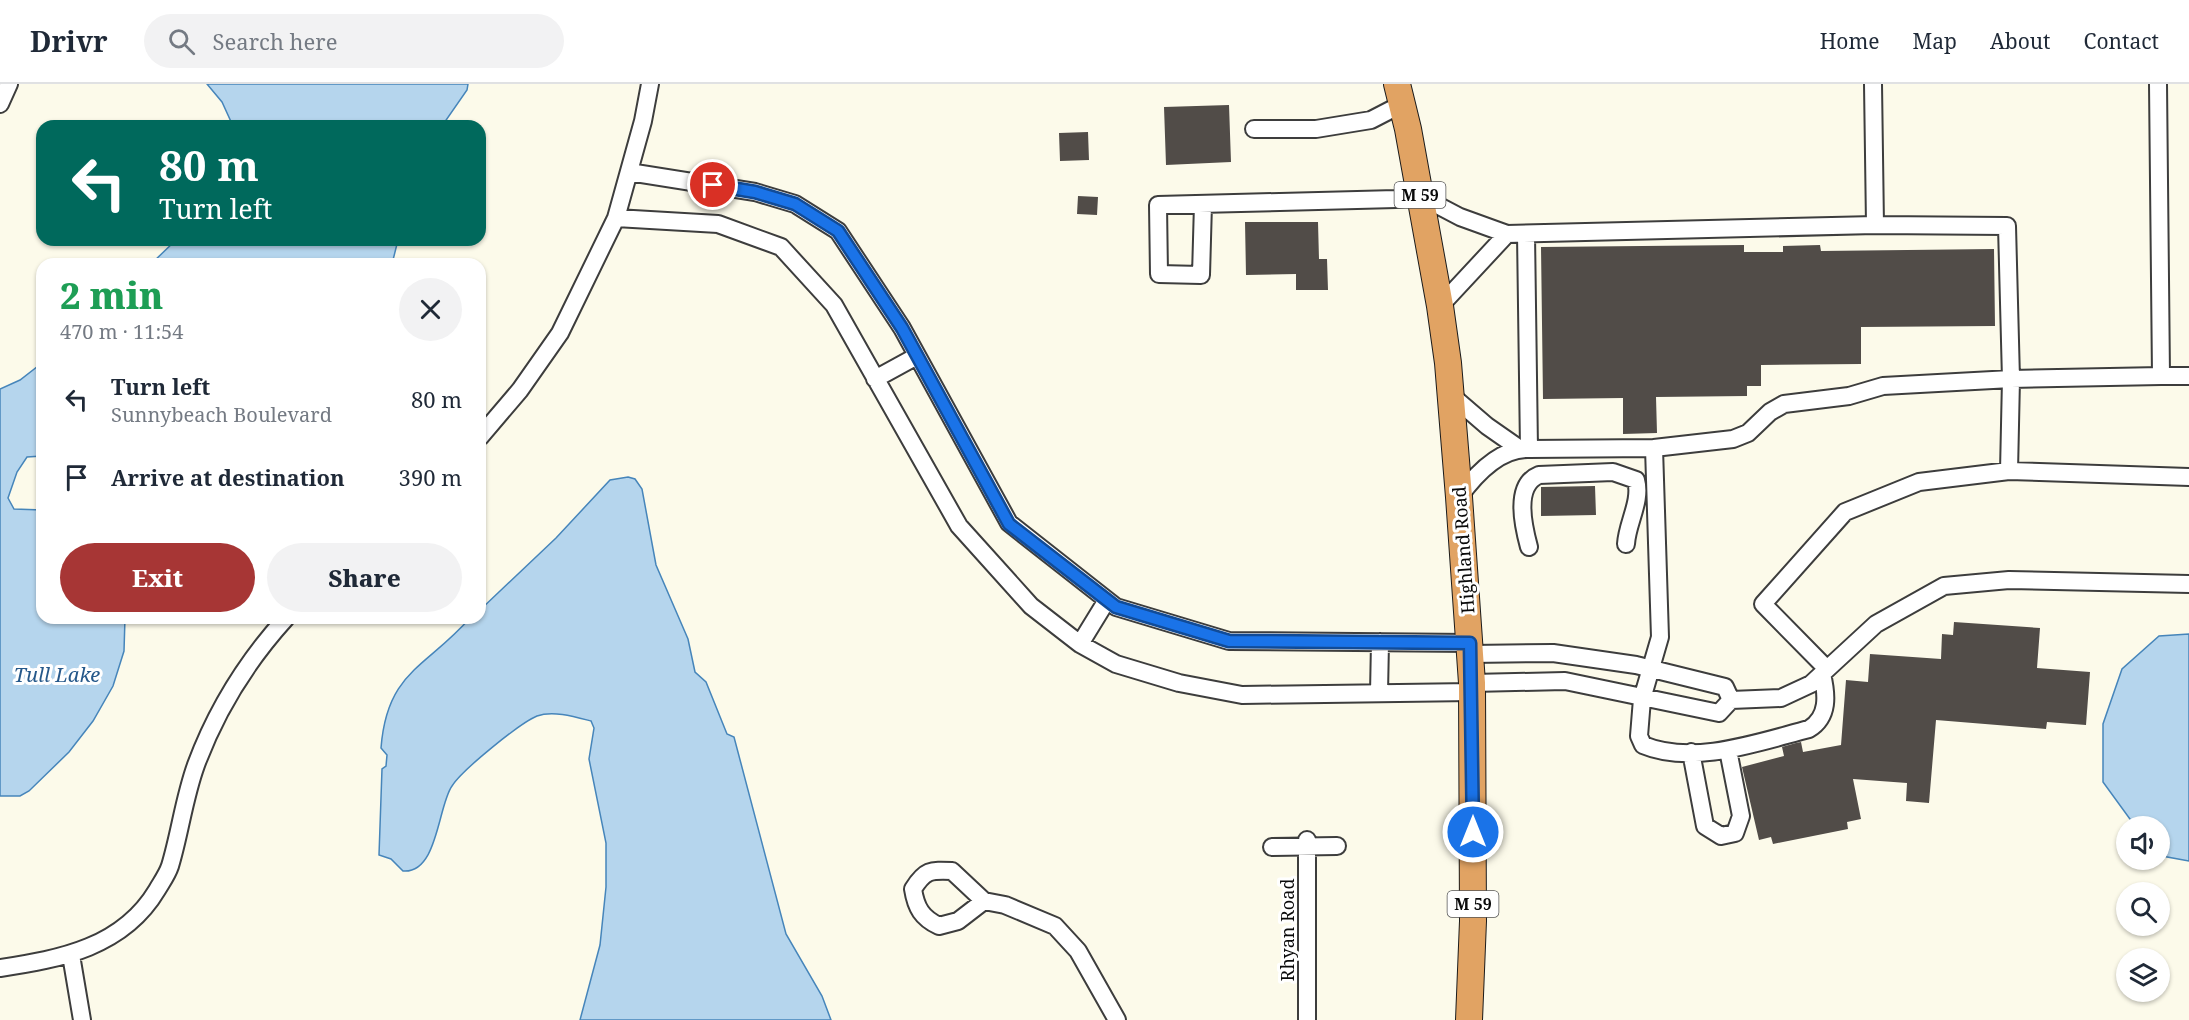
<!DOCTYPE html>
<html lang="en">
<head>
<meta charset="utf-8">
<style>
	:root { --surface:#fff; --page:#f2f2f3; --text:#1f2937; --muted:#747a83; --line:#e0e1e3; --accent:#a73635 }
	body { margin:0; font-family:"Noto Serif",serif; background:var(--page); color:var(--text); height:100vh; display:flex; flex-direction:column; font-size:22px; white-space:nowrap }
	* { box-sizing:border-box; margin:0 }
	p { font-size:20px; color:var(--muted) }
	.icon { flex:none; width:33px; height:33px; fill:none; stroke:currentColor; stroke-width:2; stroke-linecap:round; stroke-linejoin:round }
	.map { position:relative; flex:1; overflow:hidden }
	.details { position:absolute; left:36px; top:174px; width:450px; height:366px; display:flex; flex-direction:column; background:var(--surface); border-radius:18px; box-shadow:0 2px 4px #0004 }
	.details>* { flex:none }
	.guide { position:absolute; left:36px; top:36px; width:450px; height:126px; border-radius:18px; box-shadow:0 2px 4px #0004; background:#00695c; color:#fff; overflow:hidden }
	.tools { position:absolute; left:2116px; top:732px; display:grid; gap:12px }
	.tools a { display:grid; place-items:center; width:54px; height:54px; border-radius:50%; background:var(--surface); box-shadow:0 2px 4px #0004; font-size:30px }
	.pin { position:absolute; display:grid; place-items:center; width:51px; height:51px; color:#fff; margin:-26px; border:3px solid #fff; border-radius:50%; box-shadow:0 2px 6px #0007 }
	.me { position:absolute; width:66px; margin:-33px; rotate:0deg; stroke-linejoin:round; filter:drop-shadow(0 0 4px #0008) }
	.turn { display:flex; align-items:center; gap:21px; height:126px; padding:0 24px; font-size:27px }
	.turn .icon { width:78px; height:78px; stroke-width:2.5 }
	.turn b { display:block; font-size:42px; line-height:51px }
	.round { display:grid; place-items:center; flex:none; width:63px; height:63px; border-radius:32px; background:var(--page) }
	.head { display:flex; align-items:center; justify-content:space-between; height:102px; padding:0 24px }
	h1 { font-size:36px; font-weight:800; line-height:45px; color:#1e9e55 }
	.button { display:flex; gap:12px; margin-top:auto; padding:12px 24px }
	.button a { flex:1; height:69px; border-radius:36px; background:var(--accent); color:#fff; font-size:24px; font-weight:800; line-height:69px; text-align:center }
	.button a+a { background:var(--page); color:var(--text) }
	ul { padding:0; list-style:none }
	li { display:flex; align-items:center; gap:18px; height:78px; padding:0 24px }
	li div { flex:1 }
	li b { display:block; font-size:22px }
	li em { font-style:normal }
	header { display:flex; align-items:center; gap:36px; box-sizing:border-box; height:84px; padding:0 30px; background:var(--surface); border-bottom:2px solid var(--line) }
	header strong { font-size:28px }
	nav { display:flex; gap:33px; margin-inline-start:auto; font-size:21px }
	.search { width:420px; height:54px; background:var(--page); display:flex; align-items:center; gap:15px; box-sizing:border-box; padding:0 21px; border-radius:33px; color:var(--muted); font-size:22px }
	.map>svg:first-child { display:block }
</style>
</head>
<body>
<header>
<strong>Drivr</strong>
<div class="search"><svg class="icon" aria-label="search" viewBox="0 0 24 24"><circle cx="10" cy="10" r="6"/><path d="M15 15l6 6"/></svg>Search here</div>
<nav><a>Home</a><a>Map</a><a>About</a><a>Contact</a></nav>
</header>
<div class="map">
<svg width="2189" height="936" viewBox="0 0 2189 936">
	<rect width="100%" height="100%" fill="#fcfaea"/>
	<path fill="#b5d5ed" stroke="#4685ba" stroke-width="1.5" d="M207,0H468L467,6L442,42H233L222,18Z
		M176,156H398L392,180H151Z
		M42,279V372L27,373L17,388L8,414L14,425L42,426V534H125L124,567L113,602L93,637L69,668L29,707L20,712H0V305L20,296Z
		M628,393L635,395L642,405L656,481L688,555L695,588L706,598L727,650L734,653L786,850L822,912L831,936H580L600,861L606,803V759L589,675L594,644L591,637C576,633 553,626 537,632C520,639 462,686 452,702C438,721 438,790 403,787L391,775L379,771L382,685L386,682L387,671L381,664C387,587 426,584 470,534H480V526L556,454L610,396Z
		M2189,550V777L2162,772L2160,742H2135L2103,698V640L2122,585L2159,552Z"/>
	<path fill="#514c48" d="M1229,21L1231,78L1166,81L1164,23Z
		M1088,48L1089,76L1060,77L1059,49Z
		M1078,112L1098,113L1097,131L1077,130Z
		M1245,138H1318L1319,175H1327L1328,206H1296V190L1246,191Z
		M1744,161V168H1783V162L1820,161L1821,167L1994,165L1995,242L1861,243V280L1761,281V302H1747V312L1656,313L1657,349L1623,350V314L1543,315L1541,163Z
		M1595,402L1596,431L1541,432V403Z
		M1954,538L2040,544L2037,584L2090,588L2086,641L2047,638L2046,645L1936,636L1929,719L1906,717L1907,699L1853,695L1861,735L1847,738L1848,745L1773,760L1771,753L1759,756L1742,683L1784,672L1782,663L1796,659L1801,658L1803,668L1841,661L1846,596L1868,598L1870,570L1941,575L1942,550L1953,551Z"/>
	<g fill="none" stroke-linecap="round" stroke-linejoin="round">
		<defs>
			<path id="minor" d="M0,20L9,0
				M1254,45H1316L1371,36L1402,20
				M629,88L755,108L795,120L838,147L902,244L1009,439L1116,523L1229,557L1470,559
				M1203,120L1201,191L1159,190L1158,121L1396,115L1420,112L1460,133L1507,150L1875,141L1873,0
				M616,134L718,140L781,163L834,221L959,442L1031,522L1080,560L1116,580L1179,599L1242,611L1472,608
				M1875,141L2007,142L2011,295L2009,387
				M1526,150L1529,365L1654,364L1660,553L1642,615L1639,652L1643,661C1693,682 1759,658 1809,645C1829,633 1827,611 1822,590
				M1440,222L1507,150
				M2161,292H2189
				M875,295L917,272
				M1451,311L1487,342L1520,365
				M480,353L520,306L560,249L616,134L643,37L650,0
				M1654,364L1733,355L1748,349L1770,328L1784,320L1849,312L1883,302L2011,295L2161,292L2158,0
				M1459,413C1475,391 1500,364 1529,365
				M1529,463C1523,441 1514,401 1539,391L1613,388L1636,396C1642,417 1627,439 1626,460
				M1080,560L1107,516
				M1471,570L1553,569L1636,581L1725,603L1731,616L1719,629L1565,597L1472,599
				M1827,585L1763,520L1845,428L1919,398L2009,387L2189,393
				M1379,609L1380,558
				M1731,616L1781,614L1811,600L1876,540L1944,502L2009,496L2189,500
				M1691,668L1705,742L1721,752L1735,749L1741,732L1728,666
				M1307,756V936
				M1272,763L1337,762
				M984,817L958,837L939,842C922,834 916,824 913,805C925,786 930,786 952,787L984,817L1005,821L1055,842L1078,867L1117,936
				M71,871L82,936
				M0,884C61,875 123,863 157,806C161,799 167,791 170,782C180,749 184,714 196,681C216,627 247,577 286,534"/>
			<path id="highway" d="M1397,0L1408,45L1440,222L1448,279L1459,413L1472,599L1473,837L1469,936"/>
		</defs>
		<use href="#minor" stroke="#3d3d3d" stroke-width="20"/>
		<use href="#highway" stroke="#1b1b1b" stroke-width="28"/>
		<use href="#minor" stroke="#fff" stroke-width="16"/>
		<use href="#highway" stroke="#e1a363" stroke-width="26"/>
	</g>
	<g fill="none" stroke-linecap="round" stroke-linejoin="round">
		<defs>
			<path id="route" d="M713,101L755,108L795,120L838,147L902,244L1009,440L1116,523L1229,557L1470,559L1473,748"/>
		</defs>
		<use href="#route" stroke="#114b97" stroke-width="15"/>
		<use href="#route" stroke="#1a73e8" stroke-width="10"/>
	</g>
	<g text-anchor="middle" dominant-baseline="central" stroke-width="6" stroke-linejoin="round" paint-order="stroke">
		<g fill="#fff" stroke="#545454" stroke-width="1.5">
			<rect x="1394.5" y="98" width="51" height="26" rx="4.5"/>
			<rect x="1447.5" y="807" width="51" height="26" rx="4.5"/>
		</g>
		<g font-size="16" font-weight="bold" fill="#0a0a0a">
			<text x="1420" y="111">M 59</text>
			<text x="1473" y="820">M 59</text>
		</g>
		<g font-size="18" fill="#0a0a0a" stroke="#fff">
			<text transform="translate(1463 466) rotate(-94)">Highland Road</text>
			<text transform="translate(1287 846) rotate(-90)">Rhyan Road</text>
		</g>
		<g font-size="20" font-style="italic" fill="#25588a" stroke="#fff">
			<text x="57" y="590">Tull Lake</text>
		</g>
	</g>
</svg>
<div class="tools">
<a><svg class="icon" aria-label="sound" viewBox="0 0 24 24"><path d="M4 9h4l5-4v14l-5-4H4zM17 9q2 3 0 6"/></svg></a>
<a><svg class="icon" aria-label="search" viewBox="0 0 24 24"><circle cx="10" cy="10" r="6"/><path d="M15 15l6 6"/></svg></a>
<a><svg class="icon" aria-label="layers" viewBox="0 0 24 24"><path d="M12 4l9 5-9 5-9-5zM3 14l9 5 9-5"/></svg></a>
</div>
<div class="pin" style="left:713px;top:101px;background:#d93025"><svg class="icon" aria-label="arrive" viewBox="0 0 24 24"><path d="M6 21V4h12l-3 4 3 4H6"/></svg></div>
<svg class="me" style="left:1473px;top:748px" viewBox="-20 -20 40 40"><circle r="17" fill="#1a73e8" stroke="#fff" stroke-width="3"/><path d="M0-11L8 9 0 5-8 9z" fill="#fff"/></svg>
<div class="guide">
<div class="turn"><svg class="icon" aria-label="left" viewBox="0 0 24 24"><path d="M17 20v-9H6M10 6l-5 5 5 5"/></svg><div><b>80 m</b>Turn left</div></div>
</div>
<section class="details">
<div class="head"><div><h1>2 min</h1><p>470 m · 11:54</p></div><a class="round"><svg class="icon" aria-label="close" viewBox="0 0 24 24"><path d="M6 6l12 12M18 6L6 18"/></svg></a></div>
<ul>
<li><svg class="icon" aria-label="left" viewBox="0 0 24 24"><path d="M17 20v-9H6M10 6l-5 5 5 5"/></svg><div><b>Turn left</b><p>Sunnybeach Boulevard</p></div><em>80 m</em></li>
<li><svg class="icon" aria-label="arrive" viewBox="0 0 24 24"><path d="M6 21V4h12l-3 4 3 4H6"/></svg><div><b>Arrive at destination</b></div><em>390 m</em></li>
</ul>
<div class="button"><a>Exit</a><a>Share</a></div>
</section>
</div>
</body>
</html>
